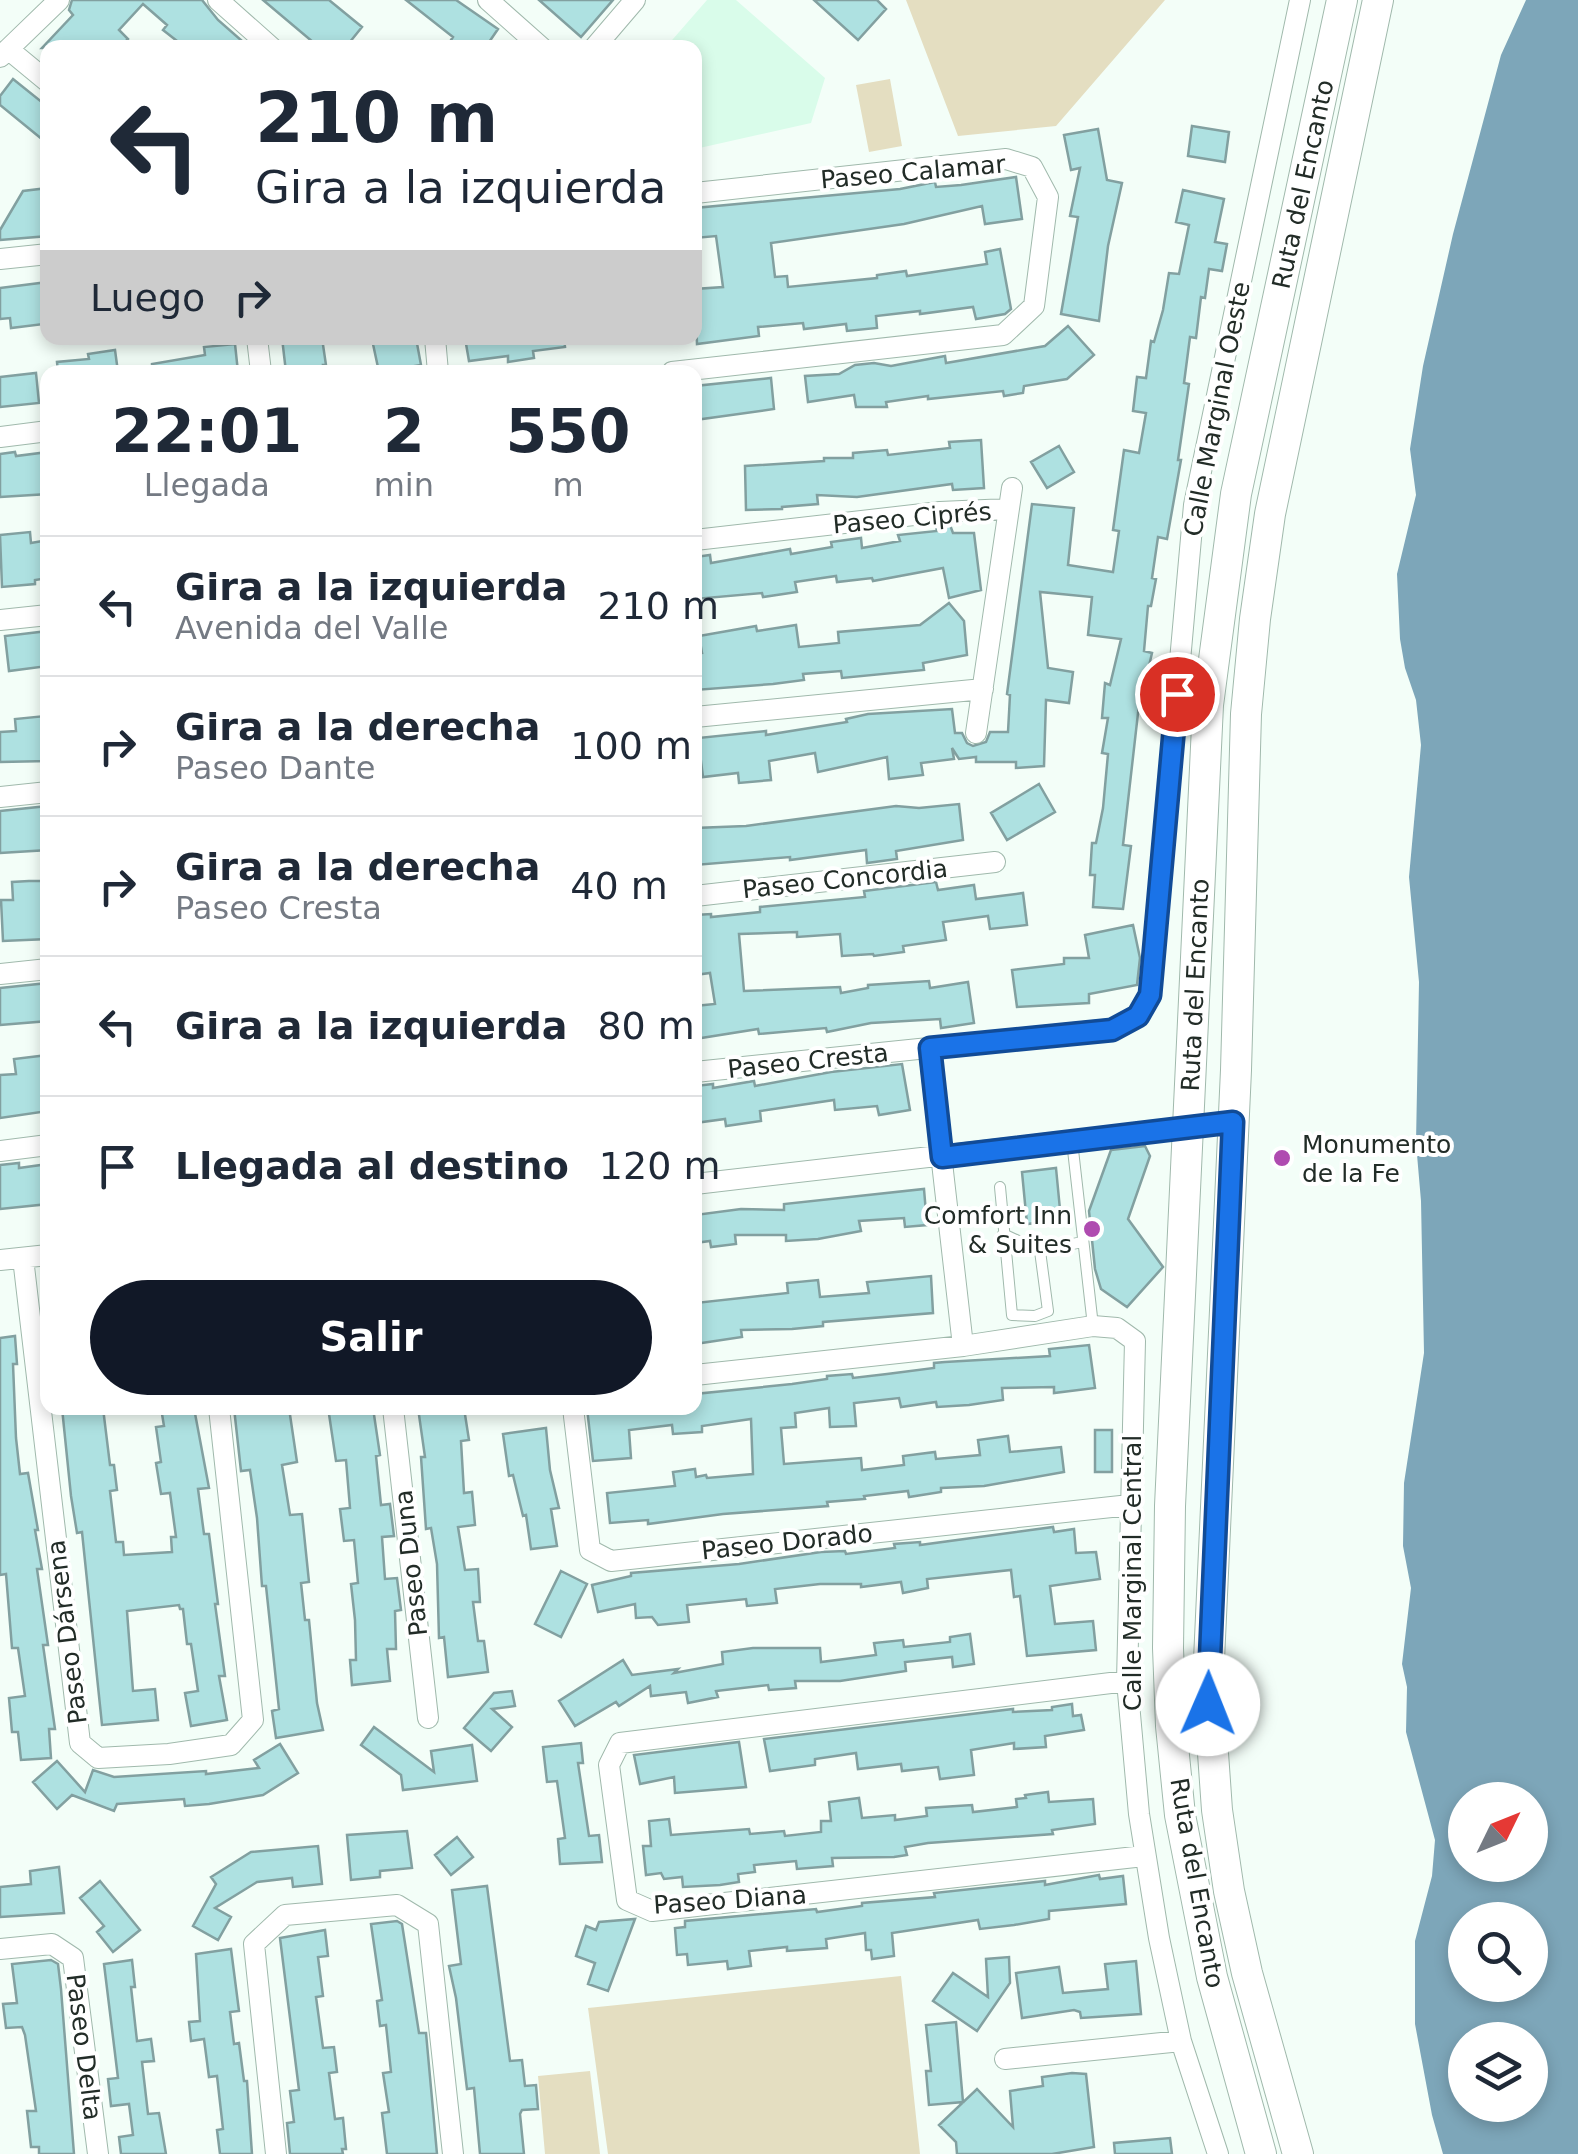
<!DOCTYPE html>
<html lang="es">
<head>
<meta charset="utf-8">
<style>
	:root { --surface:#fff; --page:#f6f6f7; --text:#1f2937; --muted:#747a83; --line:#e0e1e3; --accent:#111827 }
	body { margin:0; font-family:"DejaVu Sans",sans-serif; background:var(--page); color:var(--text); height:100vh; display:flex; flex-direction:column; font-size:38px; white-space:nowrap }
	* { box-sizing:border-box; margin:0 }
	p { font-size:32px; color:var(--muted) }
	.icon { flex:none; width:55px; height:55px; fill:none; stroke:currentColor; stroke-width:2; stroke-linecap:round; stroke-linejoin:round }
	.map { position:relative; flex:1; overflow:hidden }
	.side { position:absolute; left:40px; top:365px; width:662px; height:1050px; display:flex; flex-direction:column; background:var(--surface); border-radius:20px; box-shadow:0 5px 15px #0003 }
	.side>* { flex:none }
	.banner { position:absolute; left:40px; top:40px; width:662px; height:305px; border-radius:20px; box-shadow:0 5px 15px #0003; background:#fff; color:var(--text); overflow:hidden }
	.needle { width:65px; rotate:47deg }
	.tools { position:absolute; left:1448px; top:1782px; display:grid; gap:20px }
	.tools a { display:grid; place-items:center; width:100px; height:100px; border-radius:50%; background:var(--surface); box-shadow:0 5px 15px #0003; font-size:50px }
	.pin { position:absolute; display:grid; place-items:center; width:85px; height:85px; color:#fff; margin:-42px; border:5px solid #fff; border-radius:50%; box-shadow:0 2px 10px #0007 }
	.me { position:absolute; width:110px; margin:-55px; rotate:1deg; stroke-linejoin:round; filter:drop-shadow(0 0 8px #0008) }
	.turn { display:flex; align-items:center; gap:35px; height:210px; padding:0 50px; font-size:45px }
	.turn .icon { width:130px; height:130px; stroke-width:2.5 }
	.turn b { display:block; font-size:70px; line-height:85px }
	.then { display:flex; align-items:center; height:95px; padding:0 50px; background:#0003; gap:20px; font-size:38px }
	.eta { display:flex; justify-content:space-evenly; align-items:center; height:170px; text-align:center }
	.eta b { font-size:60px; font-weight:600; line-height:70px }
	.action { display:flex; gap:20px; margin-top:auto; padding:20px 50px }
	.action a { flex:1; height:115px; border-radius:60px; background:var(--accent); color:#fff; font-size:40px; font-weight:600; line-height:115px; text-align:center }
	ul { padding:0; list-style:none }
	li { display:flex; align-items:center; gap:30px; height:140px; padding:0 50px; border-top:2px solid var(--line) }
	li div { flex:1 }
	li b { display:block; font-size:38px }
	li em { font-style:normal }
	.map>svg:first-child { display:block }
</style>
</head>
<body>
<div class="map">
<svg width="1578" height="2154" viewBox="0 0 1578 2154">
	<rect width="100%" height="100%" fill="#f3fef8"/>
	<path fill="#d9fcea" d="M707,0H736L825,78L811,123L695,149V48L666,47Z"/>
	<path fill="#e4dec1" d="M906,0H1165L1056,126L958,136Z
		M890,79L902,146L869,152L856,85Z
		M901,1976L920,2154H608L588,2008Z
		M590,2071L600,2154H545L538,2076Z"/>
	<path fill="#7da6b9" fill-rule="evenodd" d="M1526,0H1578V2154H1443L1432,2115L1415,2024V1941L1432,1876L1435,1840L1406,1732L1407,1687L1402,1664L1411,1588L1403,1546L1404,1483L1424,1353L1421,1201L1416,1143L1419,982L1409,877L1421,745L1416,700L1405,668L1400,639L1397,574L1416,495L1410,449L1423,366L1453,234L1501,55ZM1530,1800V1865H1465V1800ZM1465,1920H1530V1985H1465ZM1465,2040H1530V2105H1465Z"/>
	<path fill="#aee1e1" stroke="#82a0a0" stroke-width="2.5" d="M72,0H202L218,20L250,48H186L163,30L167,25L143,4L119,30L128,39L119,48H42L73,15L69,10Z
		M263,0H329L362,27L345,48H320Z
		M406,0H456L498,29L485,48H460L451,40L453,37Z
		M539,0H613L581,37Z
		M814,0H877L886,9L858,40Z
		M13,79L48,107V144L0,105V96Z
		M1192,126L1229,132L1225,162L1188,156Z
		M1098,129L1107,180L1122,183L1108,246L1099,321L1061,314L1078,217L1070,216L1080,168L1071,170L1064,135Z
		M1016,177L1022,219L985,224L982,206L904,224L771,243L775,277L787,276L788,287L877,278V275L906,271L907,276L987,264L985,252L1000,249L1011,309L1005,314L976,319L973,307L920,314V311L876,316L877,328L847,331L846,324L804,329L803,323L758,327L759,336L697,344L695,289L723,287L716,236L695,238V208L900,189L935,182L936,187L961,185Z
		M48,188V236L0,240V230L23,191Z
		M1183,190L1224,199L1215,242L1227,244L1222,271L1209,269L1205,298L1201,297L1196,338L1190,337L1184,383L1189,384L1178,460H1181L1167,539L1158,537L1152,578L1156,579L1151,606H1148L1144,651L1152,653L1146,679L1142,678L1123,845L1131,846L1123,909L1093,907L1095,875H1090L1092,843H1096L1103,808L1108,754L1102,753L1108,718H1102L1105,683L1110,685L1121,639L1088,635L1092,597L1040,592L1048,668L1073,672L1069,703L1046,700L1044,766L1016,768V762H976V757L959,759L952,748L954,759L921,763L923,775L889,779L887,757L818,772L815,753L769,761L771,780L739,783L738,773L703,777L698,738L766,731V735L847,722L846,719L868,714L952,709L955,733H962L967,743L973,746L986,742L990,732H1008L1010,695L1007,694L1032,504L1074,508L1068,565L1113,572L1119,531L1113,530L1124,450L1139,453L1146,413L1133,411L1137,377L1146,378L1151,341L1154,342L1163,310L1169,273L1179,274L1189,225L1176,222Z
		M48,282V320H44V324L11,328L10,318L0,319V288Z
		M1068,326L1094,355L1067,379L1024,386L1023,393L1004,396L1003,391L928,399V396L886,402L887,407H856L854,395L808,402L805,376L839,374L855,365L874,363L891,366L945,356L946,363L1045,346Z
		M282,338H322L326,365H323L324,372H286Z
		M406,338H416L421,365L379,372L373,344Z
		M465,338H564L565,347L533,351L534,358L508,362V356L469,361Z
		M235,344L238,372H152V364L205,355L204,347Z
		M115,350L118,372H58L57,362L89,359L88,354Z
		M36,373L39,403L0,407V377Z
		M771,378L774,409L695,420V386Z
		M981,440L984,488L953,490L952,484L857,497L817,495L818,504L782,507V509L746,510L745,466L824,461V458H853V453L887,450L888,455L950,448L949,442Z
		M1059,446L1074,472L1047,488L1031,462Z
		M15,452L16,456L48,452V494L0,497V454Z
		M950,525L953,533H974L981,590L949,598L943,568L873,581L872,578L837,582L836,576L795,582L797,592L763,597L762,593L695,599V557L710,555L711,563L790,549L791,554L832,547L831,542L861,538L862,548L900,541L898,535L937,531L936,527Z
		M30,532L31,543L48,540V578L35,580V584L2,587L0,535Z
		M949,603L964,621L967,655L923,663L924,670L842,678L841,671L803,674L804,680L773,684L695,690V654L702,653L699,636L756,626L757,631L796,625L799,647L839,643L838,632L920,625Z
		M48,631V666L9,671L5,636Z
		M45,716L48,761L0,762V732L16,731L15,719Z
		M1039,784L1055,812L1007,840L991,813Z
		M959,804L963,840L896,851L897,859L867,863L866,850L790,860V857L695,865V828L746,826L896,806L919,808Z
		M48,806V850L0,853V811Z
		M29,881H48V939L3,941L1,900H13L12,882Z
		M936,882L938,890L974,885L976,899L1023,893L1027,925L990,929L988,916L943,922L946,940L903,946L904,952L874,956L873,954L842,956L840,934L797,937V932L739,934L744,991L840,987L841,993L868,988V985L929,981L930,988L968,982L974,1023L941,1028L940,1019L871,1023L827,1032L826,1028L759,1034L758,1029L695,1039V1006L715,1004L710,973L695,975V915L711,914V917L760,912V907L865,897L864,891Z
		M1133,925L1140,958L1137,985L1089,994V1003L1017,1007L1012,970L1064,964V958H1089L1085,935Z
		M48,983V1021L0,1025V988Z
		M48,1055V1111L0,1118V1075L16,1074L14,1059Z
		M902,1064L910,1110L879,1115L877,1106L835,1110L834,1100L760,1111L761,1121L726,1126L725,1119L695,1123V1086L713,1084V1088L754,1081L755,1086L831,1072Z
		M1145,1146L1150,1156L1128,1219L1163,1267L1127,1307L1101,1289L1095,1269L1089,1211L1111,1150Z
		M19,1163V1168L48,1164V1204L0,1209V1165Z
		M1056,1168L1061,1220L1027,1224L1022,1172Z
		M924,1189L927,1225L905,1227L904,1218L859,1221L861,1231L818,1239L786,1241V1235H735L736,1244L711,1247L710,1241L695,1243V1215L741,1209L784,1210V1204Z
		M931,1276L933,1313L823,1322V1326L792,1329L741,1330L742,1337L695,1344V1303L788,1293L787,1283L818,1280L820,1297L869,1293L867,1282Z
		M15,1336L17,1364H13L16,1438L20,1474L28,1473L38,1530H35L42,1569H37L48,1645H43L55,1729H49L51,1758L21,1760L18,1732H12L9,1698L25,1696L18,1648H12L6,1574L0,1575V1338Z
		M1089,1345L1095,1388L1054,1393V1387L1002,1388L1003,1400L969,1405L937,1407L936,1402L901,1407L899,1398L854,1403L856,1426L830,1427L829,1408L795,1413L796,1427L781,1428L784,1464L861,1458L862,1470L904,1465L903,1456L935,1452L936,1459L980,1455L978,1440L1008,1436L1010,1452L1061,1447L1064,1472L984,1486L941,1488V1492L909,1497L908,1491L864,1496L865,1499L827,1502L828,1506L723,1514L648,1524V1520L610,1523L607,1493L675,1486L673,1472L695,1469L696,1477L706,1475L707,1478L753,1474L751,1419L702,1426V1432L673,1434L672,1425L629,1430L631,1458L593,1461L587,1408H695V1394L792,1384L827,1379V1376L852,1374L853,1378L887,1374L934,1368V1363L945,1362L1050,1356L1049,1349Z
		M62,1408H103L110,1465H114L117,1490L110,1491L116,1542H123L124,1555L172,1552L171,1537H176L170,1493L161,1494L156,1463L161,1462L156,1427L164,1426L161,1408H194L209,1488L198,1489L204,1534H209L218,1604H215L225,1676H219L227,1720L191,1726L185,1693L198,1691L191,1644H187L183,1609H180L179,1605L127,1611L133,1691L155,1689L158,1720L102,1725L82,1532L77,1533L71,1496Z
		M234,1408H289L297,1462L282,1465L290,1515L302,1514L309,1582L301,1583L305,1620H309L317,1703L323,1730L276,1738L272,1711L279,1709L266,1586H262L257,1518L250,1470L241,1471Z
		M373,1408L380,1455L376,1456L381,1505L390,1504L394,1536L382,1537L385,1579L397,1578L401,1610L395,1611L396,1649H387L390,1681L352,1685L350,1660H356L355,1620L351,1584L358,1583L354,1540L344,1541L340,1509L350,1508L346,1460L336,1461L329,1414Z
		M418,1408H464L469,1440L461,1441L464,1493L472,1492L475,1525L458,1527L465,1570L478,1569L480,1602H473L478,1641H484L488,1672L448,1677L444,1637L439,1638L437,1564L431,1528L426,1529L421,1457H425Z
		M546,1428L550,1470L559,1508L551,1509L557,1546L531,1549L526,1515L523,1516L513,1475L509,1476L503,1434Z
		M1095,1430H1112V1472H1095Z
		M1053,1527L1054,1532L1074,1529L1076,1553L1096,1552L1100,1579L1050,1586L1055,1624L1093,1621L1096,1650L1027,1656L1020,1596L1014,1597L1011,1570L927,1579L928,1588L903,1593L901,1582L861,1587V1584H820L775,1589L777,1603L747,1606L746,1599L687,1605L689,1622L658,1625L652,1617L636,1618L635,1604L598,1612L592,1585L631,1576V1573L739,1564L821,1552L845,1551L846,1554L895,1548L894,1544L920,1542V1545Z
		M561,1571L587,1584L561,1637L535,1624Z
		M970,1634L974,1664L953,1667L952,1657L905,1662L906,1671L840,1681H795L796,1688L769,1690L768,1685L716,1691L718,1697L688,1703L686,1692L651,1696L650,1686L619,1706L616,1702L575,1726L559,1701L623,1660L632,1675L678,1669L674,1673L723,1664L722,1652L753,1648H820L821,1662L876,1655L874,1643L903,1640L904,1647L950,1642V1637Z
		M512,1691L515,1706L492,1709L512,1727L491,1751L464,1728L494,1693Z
		M1072,1704L1073,1716L1081,1715L1084,1730L1045,1736L1046,1747L1014,1749V1743L971,1750L974,1775L940,1779L938,1767L902,1771L901,1764L858,1769L856,1753L815,1759V1765L770,1771L764,1739L1013,1709V1712L1052,1710V1707Z
		M374,1727L434,1772L431,1751L472,1745L477,1781L403,1790L401,1775L361,1745Z
		M739,1742L746,1787L675,1793L674,1777L640,1784L634,1755Z
		M581,1743L583,1763H578L589,1836L599,1835L602,1862L560,1864L558,1839L565,1838L557,1781L547,1782L543,1747Z
		M280,1744L298,1773L263,1795L209,1804L185,1806L184,1799L117,1804L114,1811L72,1795L57,1809L33,1782L57,1761L85,1792L93,1770L114,1777L206,1771V1774L259,1768L254,1760Z
		M1048,1792L1049,1802L1093,1799L1095,1824L1052,1830L1053,1834L928,1843L905,1847L907,1855L894,1857L832,1858L833,1866L797,1869L796,1861L754,1865L755,1872L738,1874L739,1882L720,1885L683,1887L682,1877L664,1879L661,1873L646,1875L643,1846H651L649,1821L669,1819L671,1835L749,1829L750,1834L784,1831L785,1836L821,1832V1821H831L829,1802L859,1798L862,1818L895,1815V1820L927,1816L926,1808L972,1805L973,1812L1017,1807L1016,1799L1026,1798L1025,1795Z
		M407,1831L412,1868L380,1871V1877L351,1880L347,1835Z
		M457,1837L473,1857L451,1875L435,1855Z
		M318,1846L322,1884L293,1887L292,1878L257,1882L215,1908L231,1917L218,1940L193,1926L216,1884L211,1877L251,1852Z
		M59,1867L64,1913L0,1917V1887L31,1884L30,1871Z
		M1099,1875L1100,1879L1123,1876L1126,1904L1049,1911V1919L1014,1925L980,1929L978,1920L892,1933L894,1956L872,1959L871,1950H866L865,1933L826,1939L827,1948L787,1951V1947L749,1951L751,1966L728,1969L727,1961L688,1965L687,1954L677,1955L675,1928L685,1927V1921L816,1909L817,1912L862,1906V1903L935,1897L934,1893L1045,1881V1885Z
		M100,1881L140,1930L113,1952L97,1932L104,1926L80,1898Z
		M487,1886L510,2061L522,2060L525,2086L536,2085L538,2109L522,2110L520,2114L524,2154H480L474,2088L467,2089L456,1998L449,1966L461,1964L452,1890Z
		M635,1919L608,1991L588,1984L595,1963L576,1956L586,1926L596,1930L599,1922Z
		M397,1921L402,1924L419,2033H426L437,2154H387L382,2113L389,2112L383,2073L391,2072L386,2025L380,2026L377,2001L382,2000L371,1924Z
		M325,1930L328,1956L318,1957L323,1996L316,1997L323,2048L334,2047L337,2072L329,2073L335,2119L343,2118L346,2149H342L343,2154H290L287,2123L294,2122L290,2091L299,2090L280,1938Z
		M231,1949L239,2011L230,2012L234,2044L239,2043L244,2081H247L252,2154H220L217,2130L223,2129L217,2076L209,2077L204,2039L191,2041L189,2022L200,2021L196,1954Z
		M1009,1957L1010,1983L977,2031L933,2001L953,1973L988,1997L986,1959Z
		M51,1960L58,1964L61,1989L74,2154H39V2147H31L27,2111H36L25,2035L22,2027L6,2028L3,2004L17,2003L12,1964Z
		M132,1960L135,1987H131L137,2041L151,2039L154,2061L142,2062L148,2114L159,2113L166,2154H121L119,2137L133,2135L129,2104L111,2106L108,2079L118,2078L104,1964Z
		M1136,1961L1141,2014L1081,2018L1080,2012L1074,2010L1022,2018L1016,1973L1059,1967L1063,1993L1108,1989L1105,1964Z
		M956,2022L963,2102L929,2105L926,2071H931L926,2025Z
		M1072,2073L1086,2074L1094,2147L1052,2154H957L956,2142L939,2125L977,2089L1013,2127L1010,2091L1043,2086L1042,2077Z
		M1170,2138L1172,2154H1115L1114,2143Z"/>
	<g fill="none" stroke-linecap="round" stroke-linejoin="round">
		<defs>
			<path id="service" d="M1072,1141L1093,1326
				M1000,1187L1012,1315L1035,1316L1048,1311L1040,1251
				M1003,1234L1040,1251L1082,1242"/>
			<path id="minor" d="M218,0L272,48
				M488,0L542,48
				M594,48L635,0
				M8,49L48,82
				M0,57L59,0
				M0,259L48,254
				M257,338L261,372
				M435,338L438,372
				M672,372L1003,335L1034,306L1048,197L1032,167L1006,159L695,193
				M0,437L48,431
				M695,540L940,512L1008,509
				M0,620L48,615
				M695,717L983,689
				M976,733L1012,488
				M0,797L48,792
				M695,896L995,862
				M0,974L48,969
				M929,1049L963,1346
				M695,1072L1112,1029L1138,1017L1150,995L1194,505L1300,0
				M0,1151L48,1145
				M695,1184L1233,1122
				M23,1258L80,1743L98,1758L169,1754L231,1745L253,1720L219,1408
				M0,1260L48,1255
				M695,1375L963,1346L1093,1326L1117,1328L1135,1341L1127,1681L1139,1814L1159,1938L1181,2041L1218,2154
				M393,1408L428,1718
				M573,1408L590,1550L611,1561L1130,1505
				M1127,1681L620,1743L609,1765L627,1900L652,1911L1144,1856
				M0,1949L52,1944L73,1958L98,2154
				M1005,2059L1181,2041
				M276,2154L254,1944L285,1915L397,1905L428,1924L453,2154"/>
			<g id="secondary">
				<path id="s1" d="M1261,2154L1212,1977L1180,1815L1171,1726L1168,1648L1170,1506L1208,705L1236,494L1342,0"/>
				<path d="M1298,2154L1247,1973L1229,1891L1217,1810L1208,1682L1236,1070L1246,714L1255,619L1270,514L1378,0"/>
			</g>
		</defs>
		<use href="#service" stroke="#a0b9ac" stroke-width="12"/>
		<use href="#minor" stroke="#a0b9ac" stroke-width="22"/>
		<use href="#secondary" stroke="#a0b9ac" stroke-width="32"/>
		<use href="#service" stroke="#fff" stroke-width="10"/>
		<use href="#minor" stroke="#fff" stroke-width="20"/>
		<use href="#secondary" stroke="#fff" stroke-width="30"/>
	</g>
	<g fill="none" stroke-linecap="round" stroke-linejoin="round">
		<defs>
			<path id="route" d="M1177,694L1150,995L1138,1016L1112,1030L930,1048L942,1157L1233,1122L1208,1704"/>
		</defs>
		<use href="#route" stroke="#114b97" stroke-width="25"/>
		<use href="#route" stroke="#1a73e8" stroke-width="18"/>
	</g>
	<g fill="#af4bb0" stroke="#fff" stroke-width="4">
		<circle cx="1282" cy="1158" r="10"/>
		<circle cx="1092" cy="1229" r="10"/>
	</g>
	<g text-anchor="middle" dominant-baseline="central" stroke-width="8" stroke-linejoin="round" paint-order="stroke">
		<g font-size="25" fill="#222c27" stroke="#fff">
			<text transform="translate(913 172) rotate(-5)">Paseo Calamar</text>
			<text stroke="none"><textPath href="#s1" startOffset="1990">Ruta del Encanto</textPath></text>
			<text transform="translate(1217 409) rotate(-79)">Calle Marginal Oeste</text>
			<text transform="translate(912 518) rotate(-5)">Paseo Ciprés</text>
			<text transform="translate(845 879) rotate(-6)">Paseo Concordia</text>
			<text stroke="none"><textPath href="#s1" startOffset="1180">Ruta del Encanto</textPath></text>
			<text transform="translate(808 1061) rotate(-6)">Paseo Cresta</text>
			<text transform="translate(787 1542) rotate(-6)">Paseo Dorado</text>
			<text transform="translate(411 1563) rotate(-96)">Paseo Duna</text>
			<text transform="translate(1132 1573) rotate(-90)">Calle Marginal Central</text>
			<text transform="translate(67 1632) rotate(-97)">Paseo Dársena</text>
			<text transform="translate(1197 1883) rotate(80)">Ruta del Encanto</text>
			<text transform="translate(730 1900) rotate(-4)">Paseo Diana</text>
			<text transform="translate(84 2047) rotate(83)">Paseo Delta</text>
		</g>
		<g font-size="25" fill="#222c27" stroke="#fff" text-anchor="start">
			<text x="1302" y="1144">Monumento<tspan x="1302" dy="29">de la Fe</tspan></text>
			<text x="1072" y="1215" text-anchor="end">Comfort Inn<tspan x="1072" dy="29">&amp; Suites</tspan></text>
		</g>
	</g>
</svg>
<div class="tools">
<a><svg class="needle" viewBox="-14 -14 28 28"><path d="M0-13l5 13h-10z" fill="#e53935"/><path d="M0 13l5-13h-10z" fill="#747a83"/></svg></a>
<a><svg class="icon" aria-label="search" viewBox="0 0 24 24"><circle cx="10" cy="10" r="6"/><path d="M15 15l6 6"/></svg></a>
<a><svg class="icon" aria-label="layers" viewBox="0 0 24 24"><path d="M12 4l9 5-9 5-9-5zM3 14l9 5 9-5"/></svg></a>
</div>
<div class="pin" style="left:1177px;top:694px;background:#d93025"><svg class="icon" aria-label="arrive" viewBox="0 0 24 24"><path d="M6 21V4h12l-3 4 3 4H6"/></svg></div>
<svg class="me" style="left:1208px;top:1704px" viewBox="-20 -20 40 40"><circle r="19" fill="#fff"/><path d="M0-13L10 11 0 6-10 11z" fill="#1a73e8"/></svg>
<div class="banner">
<div class="turn"><svg class="icon" aria-label="left" viewBox="0 0 24 24"><path d="M17 20v-9H6M10 6l-5 5 5 5"/></svg><div><b>210 m</b>Gira a la izquierda</div></div>
<div class="then">Luego<svg class="icon" aria-label="right" viewBox="0 0 24 24"><path d="M7 20v-9h11M14 6l5 5-5 5"/></svg></div>
</div>
<section class="side">
<div class="eta">
<div><b>22:01</b><p>Llegada</p></div>
<div><b>2</b><p>min</p></div>
<div><b>550</b><p>m</p></div>
</div>
<ul>
<li><svg class="icon" aria-label="left" viewBox="0 0 24 24"><path d="M17 20v-9H6M10 6l-5 5 5 5"/></svg><div><b>Gira a la izquierda</b><p>Avenida del Valle</p></div><em>210 m</em></li>
<li><svg class="icon" aria-label="right" viewBox="0 0 24 24"><path d="M7 20v-9h11M14 6l5 5-5 5"/></svg><div><b>Gira a la derecha</b><p>Paseo Dante</p></div><em>100 m</em></li>
<li><svg class="icon" aria-label="right" viewBox="0 0 24 24"><path d="M7 20v-9h11M14 6l5 5-5 5"/></svg><div><b>Gira a la derecha</b><p>Paseo Cresta</p></div><em>40 m</em></li>
<li><svg class="icon" aria-label="left" viewBox="0 0 24 24"><path d="M17 20v-9H6M10 6l-5 5 5 5"/></svg><div><b>Gira a la izquierda</b></div><em>80 m</em></li>
<li><svg class="icon" aria-label="arrive" viewBox="0 0 24 24"><path d="M6 21V4h12l-3 4 3 4H6"/></svg><div><b>Llegada al destino</b></div><em>120 m</em></li>
</ul>
<div class="action"><a>Salir</a></div>
</section>
</div>
</body>
</html>
